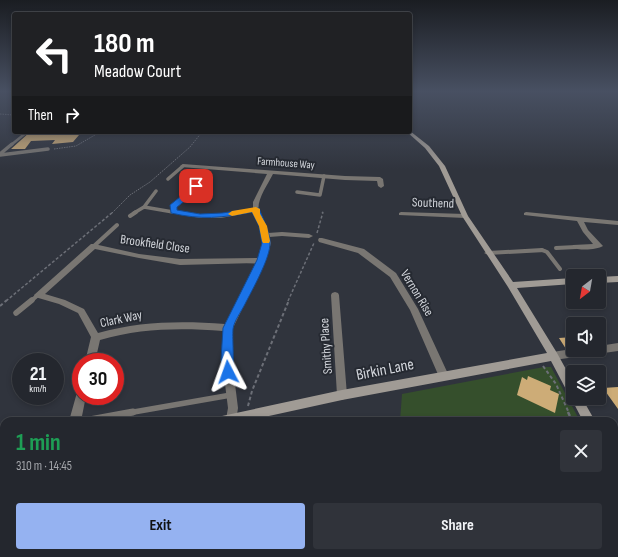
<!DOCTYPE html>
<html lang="en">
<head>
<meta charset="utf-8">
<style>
	:root { --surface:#24272e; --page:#30333a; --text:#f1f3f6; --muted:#a3a5aa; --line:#41444a; --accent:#95b2f1 }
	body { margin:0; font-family:"Sofia Sans Condensed",sans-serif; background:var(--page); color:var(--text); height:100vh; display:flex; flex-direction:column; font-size:15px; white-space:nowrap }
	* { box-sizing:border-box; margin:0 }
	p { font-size:13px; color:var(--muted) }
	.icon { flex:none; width:22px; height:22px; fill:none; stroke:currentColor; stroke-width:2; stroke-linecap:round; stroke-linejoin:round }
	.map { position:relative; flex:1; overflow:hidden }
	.sheet { position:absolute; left:0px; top:417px; width:618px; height:140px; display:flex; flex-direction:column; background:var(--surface); border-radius:12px 12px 0 0; box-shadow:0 2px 6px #0003,0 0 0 1px var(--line) }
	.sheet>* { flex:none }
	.banner { position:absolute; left:12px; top:12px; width:400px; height:122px; border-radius:4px; box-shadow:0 2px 6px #0003,0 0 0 1px var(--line); background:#202124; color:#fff; overflow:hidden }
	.needle { width:26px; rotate:211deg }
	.buttons { position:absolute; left:566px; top:269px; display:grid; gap:8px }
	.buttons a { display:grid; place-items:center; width:40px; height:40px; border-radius:4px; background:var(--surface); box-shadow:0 2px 6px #0003,0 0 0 1px var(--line); font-size:20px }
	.speed { position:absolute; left:12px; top:353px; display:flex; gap:8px; font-size:20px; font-weight:700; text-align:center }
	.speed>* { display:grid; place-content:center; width:52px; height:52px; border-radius:50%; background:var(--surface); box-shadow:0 2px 6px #0003,0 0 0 1px var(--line); line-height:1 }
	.speed small { font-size:10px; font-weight:400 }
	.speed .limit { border:6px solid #d22; background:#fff; color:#111 }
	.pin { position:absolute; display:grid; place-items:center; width:34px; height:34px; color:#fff; margin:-17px; border-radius:8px; box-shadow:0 2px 6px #0006 }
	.me { position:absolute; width:44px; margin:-22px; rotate:356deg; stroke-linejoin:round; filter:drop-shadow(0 0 3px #0008) }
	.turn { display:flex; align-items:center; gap:14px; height:84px; padding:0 16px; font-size:18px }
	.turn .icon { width:52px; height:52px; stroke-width:2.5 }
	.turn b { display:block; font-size:28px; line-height:34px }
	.then { display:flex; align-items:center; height:38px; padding:0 16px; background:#0003; gap:8px; font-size:15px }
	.round { display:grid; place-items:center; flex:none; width:42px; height:42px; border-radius:4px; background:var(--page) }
	.headline { display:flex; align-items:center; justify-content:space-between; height:68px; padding:0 16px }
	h1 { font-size:24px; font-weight:700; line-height:30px; color:#1e9e55 }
	.cta { display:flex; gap:8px; margin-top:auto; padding:8px 16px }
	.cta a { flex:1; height:46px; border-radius:4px; background:var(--accent); color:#111; font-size:16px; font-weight:700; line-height:46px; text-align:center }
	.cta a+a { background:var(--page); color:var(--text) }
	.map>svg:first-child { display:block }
</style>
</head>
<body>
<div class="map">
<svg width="618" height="557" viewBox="0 0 618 557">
	<rect width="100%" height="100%" fill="#30343d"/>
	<path fill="#354f2c" d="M544,367H551L580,421H400L402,394Z
		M614,486L618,493V557H404V553H614Z"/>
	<path fill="#cdac77" d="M30,132H68L74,133L72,135H79L73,142L52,144L55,140L31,141L25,149H11Z
		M573,337V348L566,349L559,338Z
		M528,376L551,386L550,390L559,394L555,413L517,395L522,377L527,380Z
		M618,387V409L603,388Z"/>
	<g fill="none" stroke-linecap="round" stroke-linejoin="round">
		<path stroke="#6c6f77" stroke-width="1" stroke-dasharray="1.5 1" stroke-linecap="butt" d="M0,114L14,115
			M54,149L76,146L100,132
			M112,213L130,195L150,182L190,147L202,132
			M322,213L323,211"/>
		<path stroke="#6c6f77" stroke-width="1.5" stroke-dasharray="3 2" stroke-linecap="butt" d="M317,233L323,212
			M6,301L113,212
			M288,301L314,243"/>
		<path stroke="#6c6f77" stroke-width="2" stroke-dasharray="3.5 2.5" stroke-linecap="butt" d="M0,306L7,300
			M543,366L556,384L569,413
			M248,406L252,391L289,300"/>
		<path stroke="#6c6f77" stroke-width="2.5" stroke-dasharray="4.5 3" stroke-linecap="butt" d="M568,412L572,421
			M614,517L618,526"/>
		<path stroke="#797672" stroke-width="2.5" d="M11,145L27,132"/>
		<path stroke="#797672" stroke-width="3.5" d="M0,154L12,144
			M0,155L48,149
			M168,179L183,166
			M156,191L144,207L173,212
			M297,192L320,195L324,176
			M134,213L144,207"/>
		<path stroke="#797672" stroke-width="4" d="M130,216L136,212
			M94,246L117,225
			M556,248L576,247
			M542,250L547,252L560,269
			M31,301L38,295"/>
		<path stroke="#797672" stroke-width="5.5" d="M16,313L32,300
			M128,413L231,395"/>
		<path stroke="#797672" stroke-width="7" d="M84,421L133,412"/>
		<path fill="#797672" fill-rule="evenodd" d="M183,164L345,176L380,177L383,179L384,186L381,188L378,186L377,181L345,180L273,174C267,186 254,203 260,215C263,222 266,226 268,233L282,232L309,234L313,236L309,238L282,236L269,237L271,243L266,260L233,328L232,360L238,408L236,421H226V419L228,408L222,360L223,331C181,328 141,328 100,340L95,362H85L91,337L78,313L59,304L35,297L34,295L91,244H94L139,254L180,259L259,258C262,246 264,238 260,226C258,221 253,217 253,212L221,218H200L171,213L170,207L196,184L199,186L198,187L189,197L176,208V211L200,214H221L253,208V202L267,174L181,167L180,166ZM95,249L139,258L180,265L257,263L225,324C182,321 141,321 98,333L84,309L65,300L45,294Z
			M401,212L465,214L468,216L465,218L399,215V213Z
			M526,212L618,221V225L584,222L588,230L603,246C597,250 578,251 572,247L573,245L593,244L583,232L577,221L524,215V213Z
			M319,238H322L364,249L396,273L418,309L449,376L448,379L444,380L440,379L410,310L390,277L358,253L319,242L318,240Z
			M542,248L546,250L545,252L488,255L484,253L488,251Z
			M335,292L338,293L339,295L347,395L346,398L342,400L338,398L337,395L331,295L332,293Z
			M618,343V351L554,360L551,359L549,356L551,353C566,348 582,350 599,350V346Z
			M81,391V396H86L81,421H69L76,396L77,393Z
			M4,434V446L0,447V435Z
			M72,553H86V557H72Z
			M331,553H345L343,557H329Z"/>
		<path fill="#a09b95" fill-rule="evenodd" d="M410,131L429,146L445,166L468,216L513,282L573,278V284L517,288L557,353L573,382V398H582L595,421H583L571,398L572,396L569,395L551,361L342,400L246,421H216L218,417L222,416L342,390L547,353L508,287L462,216L439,166L425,148L407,132H410Z
			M618,276V282L599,283V277Z
			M614,463L618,465V482L614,480Z
			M4,464V476L0,477V465Z"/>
	</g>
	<linearGradient id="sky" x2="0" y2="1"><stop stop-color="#1a1d22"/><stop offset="0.54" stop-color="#485062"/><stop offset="1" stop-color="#485062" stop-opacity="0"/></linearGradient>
	<rect width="618" height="169" fill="url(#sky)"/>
	<path fill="#1a73e8" stroke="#114b97" d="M196,184L199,186L198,188L190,197L177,207V210L200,214L222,213L259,208C262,217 270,232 270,242C271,257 252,290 245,304C241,312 234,321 233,329C232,339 235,369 232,375L228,376L224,375L221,360L223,328L257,260L262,243L259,226L252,212C222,218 201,220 171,213L170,205Z"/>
	<path fill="#f59e0b" d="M256,207L260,209V214L267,226L270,241L269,243H263L262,241L259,226L252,212L232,216L228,214L232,211Z"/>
	<g text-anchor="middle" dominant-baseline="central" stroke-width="4" stroke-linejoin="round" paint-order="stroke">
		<g font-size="11" fill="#d3d6dc" stroke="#262a32">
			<text transform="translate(286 163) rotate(4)">Farmhouse Way</text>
		</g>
		<g font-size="13" fill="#d3d6dc" stroke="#262a32">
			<text transform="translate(433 203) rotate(2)">Southend</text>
			<text transform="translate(155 244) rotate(8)">Brookfield Close</text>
			<text transform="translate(417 293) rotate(59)">Vernon Rise</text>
			<text transform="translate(121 319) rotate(-12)">Clark Way</text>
			<text transform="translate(326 346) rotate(-94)">Smithy Place</text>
		</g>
		<g font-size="16" fill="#d3d6dc" stroke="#262a32">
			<text transform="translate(385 370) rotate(-11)">Birkin Lane</text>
		</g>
	</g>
</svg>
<div class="buttons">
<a><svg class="needle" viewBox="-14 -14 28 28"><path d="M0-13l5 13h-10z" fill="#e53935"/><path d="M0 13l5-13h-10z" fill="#a3a5aa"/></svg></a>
<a><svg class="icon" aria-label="sound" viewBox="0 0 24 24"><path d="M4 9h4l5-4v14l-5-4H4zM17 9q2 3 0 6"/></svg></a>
<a><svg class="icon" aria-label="layers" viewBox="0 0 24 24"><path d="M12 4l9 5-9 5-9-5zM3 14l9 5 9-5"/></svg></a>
</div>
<div class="speed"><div>21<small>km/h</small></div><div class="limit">30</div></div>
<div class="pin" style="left:196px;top:186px;background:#d93025"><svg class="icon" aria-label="arrive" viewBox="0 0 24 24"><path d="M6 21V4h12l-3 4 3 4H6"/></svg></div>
<svg class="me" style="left:228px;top:372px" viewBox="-20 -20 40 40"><path d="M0-17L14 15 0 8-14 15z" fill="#1a73e8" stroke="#fff" stroke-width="4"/></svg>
<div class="banner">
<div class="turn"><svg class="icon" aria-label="left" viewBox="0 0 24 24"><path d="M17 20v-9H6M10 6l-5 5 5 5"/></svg><div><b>180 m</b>Meadow Court</div></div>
<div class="then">Then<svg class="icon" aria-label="right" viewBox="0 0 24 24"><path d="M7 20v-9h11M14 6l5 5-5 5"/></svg></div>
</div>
<section class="sheet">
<div class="headline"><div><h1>1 min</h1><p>310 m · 14:45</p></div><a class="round"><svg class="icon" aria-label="close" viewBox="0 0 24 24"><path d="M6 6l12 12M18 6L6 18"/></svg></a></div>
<div class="cta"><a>Exit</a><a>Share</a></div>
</section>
</div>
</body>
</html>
